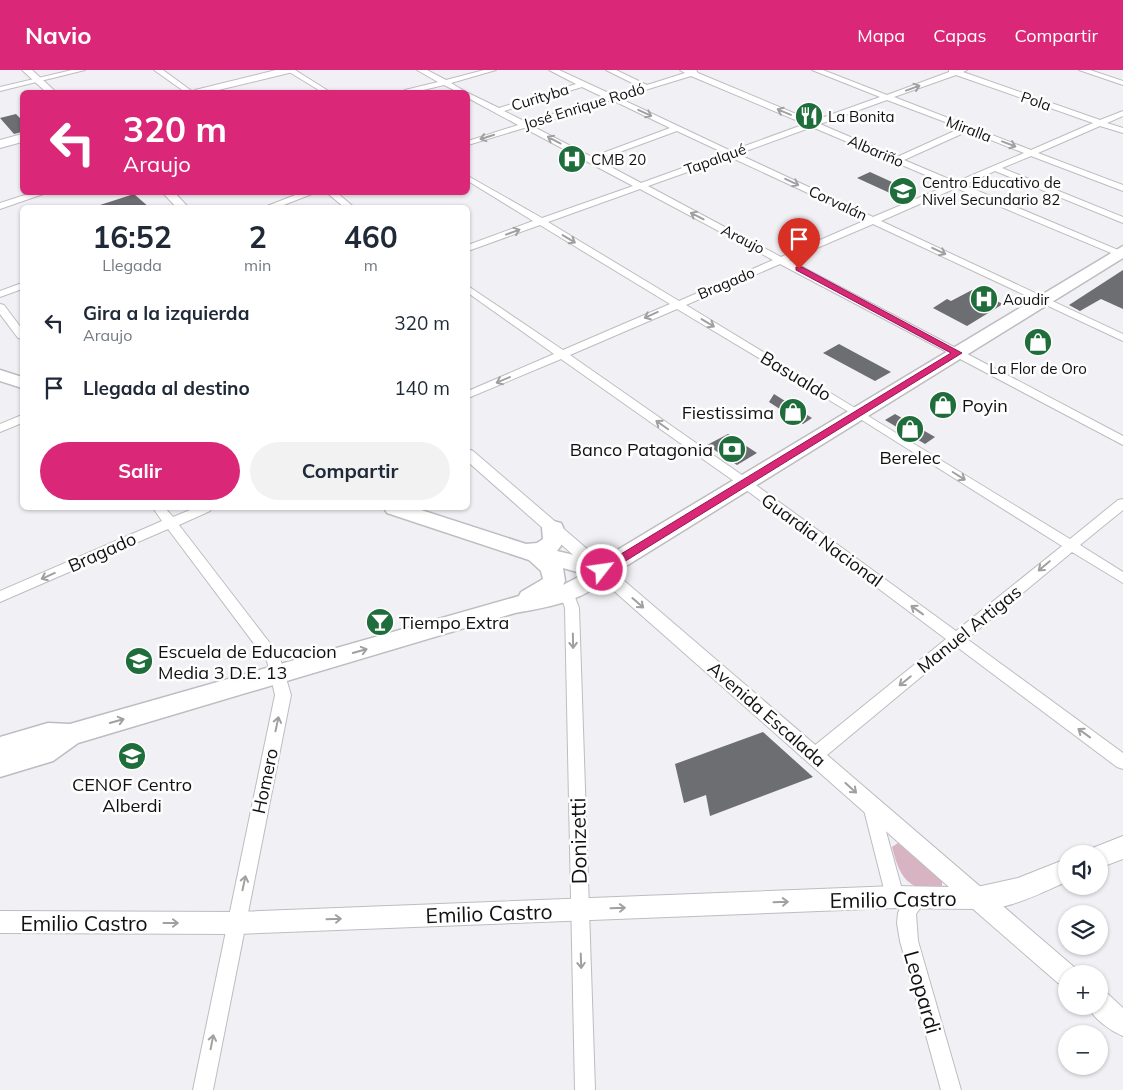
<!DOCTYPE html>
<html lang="es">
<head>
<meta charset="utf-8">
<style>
	:root { --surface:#fff; --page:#f2f2f3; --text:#1f2937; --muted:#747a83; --accent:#db2777 }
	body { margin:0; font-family:Mulish,sans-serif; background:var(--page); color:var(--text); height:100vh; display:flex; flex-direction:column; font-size:19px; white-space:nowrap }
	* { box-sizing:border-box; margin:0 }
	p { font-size:16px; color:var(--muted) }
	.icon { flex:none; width:28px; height:28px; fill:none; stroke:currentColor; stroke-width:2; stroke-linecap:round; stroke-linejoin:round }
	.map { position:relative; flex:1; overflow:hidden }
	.details { position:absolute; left:20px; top:135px; width:450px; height:305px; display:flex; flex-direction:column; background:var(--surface); border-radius:8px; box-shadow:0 1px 4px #0004 }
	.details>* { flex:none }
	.guide { position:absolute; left:20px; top:20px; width:450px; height:105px; border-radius:8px; box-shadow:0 1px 4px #0004; background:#db2777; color:#fff; overflow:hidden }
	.controls { position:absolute; left:1058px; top:775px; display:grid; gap:10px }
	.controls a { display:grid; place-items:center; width:50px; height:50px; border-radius:50%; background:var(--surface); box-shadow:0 1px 4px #0004; font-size:25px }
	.pin { position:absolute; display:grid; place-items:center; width:42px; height:42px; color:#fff; margin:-51px -21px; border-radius:50% 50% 50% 0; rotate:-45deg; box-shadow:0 0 5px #0007 }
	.pin .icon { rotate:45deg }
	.me { position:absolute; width:55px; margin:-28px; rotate:60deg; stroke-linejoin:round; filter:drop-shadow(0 0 4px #0008) }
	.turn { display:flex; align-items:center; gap:18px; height:105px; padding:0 20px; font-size:22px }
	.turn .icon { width:65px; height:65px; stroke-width:2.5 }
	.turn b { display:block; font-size:35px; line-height:42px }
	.eta { display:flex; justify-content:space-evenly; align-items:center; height:85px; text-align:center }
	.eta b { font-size:30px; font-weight:700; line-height:35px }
	.button { display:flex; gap:10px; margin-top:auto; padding:10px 20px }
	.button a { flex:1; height:58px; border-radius:30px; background:var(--accent); color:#fff; font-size:20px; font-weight:700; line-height:58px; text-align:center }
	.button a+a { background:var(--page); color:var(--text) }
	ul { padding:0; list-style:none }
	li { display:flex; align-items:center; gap:15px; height:65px; padding:0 20px }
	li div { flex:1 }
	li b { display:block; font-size:19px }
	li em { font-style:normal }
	header { display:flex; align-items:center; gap:30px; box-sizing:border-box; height:70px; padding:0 25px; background:var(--accent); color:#fff }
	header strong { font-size:24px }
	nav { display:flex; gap:28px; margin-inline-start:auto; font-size:18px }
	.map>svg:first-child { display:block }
</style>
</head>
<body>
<header>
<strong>Navio</strong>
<nav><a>Mapa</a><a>Capas</a><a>Compartir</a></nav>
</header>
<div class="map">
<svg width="1123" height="1020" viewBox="0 0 1123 1020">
	<rect width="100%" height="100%" fill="#f1f0f5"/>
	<path fill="#d8b4c3" d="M898,773L942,810V816C908,825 899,805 892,777Z"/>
	<path fill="#6c6e72" d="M16,44L22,50V62L14,64L0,48Z
		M870,102L916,123L903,129L857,108Z
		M134,124L150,138H100V135Z
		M1123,200V239L1101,229L1080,241L1069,235Z
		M972,220L1003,234L967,256L933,238L947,229L951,231Z
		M839,274L891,302L875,311L823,283Z
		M774,324L812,348L803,354L769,332Z
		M895,344L935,367L925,374L885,350Z
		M728,364L757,383L737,395L707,375Z
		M763,662L813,707L710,746L706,725L684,733L675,694Z"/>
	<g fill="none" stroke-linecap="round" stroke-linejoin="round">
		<defs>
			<path id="minor" d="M72,0H85L0,21V17Z
				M154,0H163L193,22H185Z
				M286,0H295L330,22H322Z
				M417,0H427L446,10L484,0H496L451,13L466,22H458L444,15L415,22H405V20L438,12Z
				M549,0H559L613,25L640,17L606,0H616L647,15L685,3L680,0H696L698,3L813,51L880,27L812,0H823L887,25L949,2V0H967L963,2L1100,50L1123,41V46L1107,53L1123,58V63L1100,56L1038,83L1123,115V121L1031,86L1002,98L1123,147V153L995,101L964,115L1123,182V188L956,118L881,151L1123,264V271L873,154L789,190L1123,366V375L780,194L686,235L1070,469L1118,430L1123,429V440L1080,475L1123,502V513L1072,482L967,569L1123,683V699L1117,697L957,577L821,690L815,692L809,690L807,685L809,680L946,569L741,416L561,289L468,328V321L554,284L468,223V216L563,280L670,234L540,155L468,181V175L533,151L468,111V106L542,148L633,116L524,58L468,75V71L518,55L468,28V23L499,38L576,14ZM956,5L1093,53L1031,80L894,27ZM691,6L805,54L731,81L619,28ZM582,17L605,28L526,52L504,41ZM612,30L670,58L592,87L532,56ZM887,30L961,58L897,87L820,54ZM812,57L949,115L873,147L738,84ZM677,61L724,83L641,113L598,90ZM968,61L1024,83L956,112L904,90ZM730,87L866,150L781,187L648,116ZM640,119L773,190L679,231L548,152ZM677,239L854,345L1062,476L956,561L749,410L570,285Z
				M1079,0H1090L1123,11V15Z
				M34,122H49L0,139V133Z
				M303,122H317L276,138H262Z
				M326,122H336L355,138H345Z
				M22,213V219L0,227V221Z
				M0,234L4,235L22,259V269L18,268L0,244Z
				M22,345V353L0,362V354Z
				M153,438H165L173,447L195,438H211L210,441L179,455L279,585L291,625L213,1020H193L275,625L267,591L168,459L0,532V521L162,451Z
				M567,518L572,519L579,538L595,1020H575L565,538L560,523Z
				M871,729L877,731L879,736L904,827L901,833L895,835L889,833L886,827L863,736L865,731Z
				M918,820L924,822L927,828L916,844L918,871L961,1020H941L900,871L897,853L898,843L903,832L912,822Z"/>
			<path id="tertiary" d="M22,0H32L56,22H46Z
				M162,122H174L189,138H177Z
				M468,379L473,381L1074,897L1077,904H1066V917L1058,913L973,839L895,838L236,864L0,863V841L236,842L895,816L949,817L468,392Z
				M1099,921L1108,924L1123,938V966C1111,961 1093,949 1088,936H1099Z"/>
			<path id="secondary" d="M276,0H294L293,2L210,22H194L195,20Z
				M22,64V72L0,78V70Z
				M1123,766V789L1099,798V784H1088L1090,779Z
				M1066,789V812C1041,823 995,847 968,837L964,828L968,819L1018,808Z"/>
			<path id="primary" d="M1123,176V188L610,506C584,531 550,537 515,543L78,673L53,691L0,707V667L48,653L70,654L519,526L521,522L543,509L541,501L529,490L387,443L384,438H415L526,474L537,473L543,469L542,458L545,453L553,451L561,453C567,464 565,472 557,481L599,491ZM563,498L584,504L563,515L565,511Z
				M0,300L22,307V318L0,311Z"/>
		</defs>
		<use href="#minor" stroke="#bdbdc1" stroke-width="2"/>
		<use href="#tertiary" stroke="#bdbdc1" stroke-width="2"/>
		<use href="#secondary" stroke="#bdbdc1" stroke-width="2"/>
		<use href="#primary" stroke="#bdbdc1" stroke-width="3"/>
		<use href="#minor" fill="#fff" fill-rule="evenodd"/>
		<use href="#tertiary" fill="#fff" fill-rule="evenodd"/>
		<use href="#secondary" fill="#fff" fill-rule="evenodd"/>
		<use href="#primary" fill="#fff" fill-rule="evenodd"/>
	</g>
	<defs><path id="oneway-shaft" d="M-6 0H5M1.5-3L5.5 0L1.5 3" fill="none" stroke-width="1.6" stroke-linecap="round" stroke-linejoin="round" transform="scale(1.25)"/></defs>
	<g stroke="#a0a0a0">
		<use href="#oneway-shaft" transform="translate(913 18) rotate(-20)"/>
		<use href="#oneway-shaft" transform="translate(784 42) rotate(-157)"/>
		<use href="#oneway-shaft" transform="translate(645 43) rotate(25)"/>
		<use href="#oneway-shaft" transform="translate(487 67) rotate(162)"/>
		<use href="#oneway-shaft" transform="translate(554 70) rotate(-152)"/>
		<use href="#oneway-shaft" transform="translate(1009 74) rotate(21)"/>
		<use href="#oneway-shaft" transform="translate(792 112) rotate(25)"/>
		<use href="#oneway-shaft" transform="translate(697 146) rotate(-153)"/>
		<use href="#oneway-shaft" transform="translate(513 162) rotate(-20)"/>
		<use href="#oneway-shaft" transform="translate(569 169) rotate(31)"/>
		<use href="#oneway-shaft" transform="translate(939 181) rotate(25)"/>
		<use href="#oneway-shaft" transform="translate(651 245) rotate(156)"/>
		<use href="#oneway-shaft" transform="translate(708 253) rotate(31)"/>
		<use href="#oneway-shaft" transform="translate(503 310) rotate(157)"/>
		<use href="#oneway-shaft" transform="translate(662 355) rotate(-145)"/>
		<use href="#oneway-shaft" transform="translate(959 406) rotate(32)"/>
		<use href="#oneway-shaft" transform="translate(1044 496) rotate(140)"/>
		<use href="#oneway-shaft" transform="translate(48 506) rotate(156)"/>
		<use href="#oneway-shaft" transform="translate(638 533) rotate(41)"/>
		<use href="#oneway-shaft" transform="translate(917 540) rotate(-144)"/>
		<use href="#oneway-shaft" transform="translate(573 571) rotate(89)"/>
		<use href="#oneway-shaft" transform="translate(360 581) rotate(-16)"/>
		<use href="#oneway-shaft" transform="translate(905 611) rotate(141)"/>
		<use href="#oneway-shaft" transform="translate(117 651) rotate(-16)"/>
		<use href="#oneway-shaft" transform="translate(277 654) rotate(-78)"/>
		<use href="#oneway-shaft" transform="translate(1084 663) rotate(-144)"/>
		<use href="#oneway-shaft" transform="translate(851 718) rotate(42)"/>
		<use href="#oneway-shaft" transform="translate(244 813) rotate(-78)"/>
		<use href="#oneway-shaft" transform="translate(781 832) rotate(-2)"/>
		<use href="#oneway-shaft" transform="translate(618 838) rotate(-2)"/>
		<use href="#oneway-shaft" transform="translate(334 849) rotate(-2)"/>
		<use href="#oneway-shaft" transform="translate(171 853)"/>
		<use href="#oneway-shaft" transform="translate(581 891) rotate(88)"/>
		<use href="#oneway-shaft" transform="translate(212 972) rotate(-79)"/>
	</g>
	<path fill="#db2777" stroke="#8e194d" d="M796,197H802L962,283L606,503H598V498L951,283L796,200Z"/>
	<defs>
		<symbol id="restaurant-disc" viewBox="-11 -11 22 22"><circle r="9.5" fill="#206d3c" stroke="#fefeff"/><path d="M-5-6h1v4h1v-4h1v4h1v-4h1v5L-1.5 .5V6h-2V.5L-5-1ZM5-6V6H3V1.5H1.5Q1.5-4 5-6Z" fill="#fff"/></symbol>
		<symbol id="hospital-disc" viewBox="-11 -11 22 22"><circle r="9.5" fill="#206d3c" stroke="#fefeff"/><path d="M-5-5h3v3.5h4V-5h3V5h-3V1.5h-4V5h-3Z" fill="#fff"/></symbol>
		<symbol id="school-disc" viewBox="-11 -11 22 22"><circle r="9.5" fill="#206d3c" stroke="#fefeff"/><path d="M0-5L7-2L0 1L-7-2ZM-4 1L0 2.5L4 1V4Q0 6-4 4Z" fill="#fff"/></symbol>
		<symbol id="shop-disc" viewBox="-11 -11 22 22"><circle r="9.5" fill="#206d3c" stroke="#fefeff"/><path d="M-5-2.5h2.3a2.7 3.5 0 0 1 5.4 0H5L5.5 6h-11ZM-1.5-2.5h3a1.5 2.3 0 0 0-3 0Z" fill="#fff"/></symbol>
		<symbol id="bank-disc" viewBox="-11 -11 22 22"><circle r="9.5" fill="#206d3c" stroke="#fefeff"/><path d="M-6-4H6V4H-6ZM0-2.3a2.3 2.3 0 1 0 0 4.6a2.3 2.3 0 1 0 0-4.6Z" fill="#fff"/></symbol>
		<symbol id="bar-disc" viewBox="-11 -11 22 22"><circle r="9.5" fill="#206d3c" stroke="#fefeff"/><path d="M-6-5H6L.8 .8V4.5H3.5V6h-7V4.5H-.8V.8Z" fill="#fff"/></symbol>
	</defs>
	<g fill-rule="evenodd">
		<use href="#restaurant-disc" x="793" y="30" width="32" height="32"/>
		<use href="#hospital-disc" x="556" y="73" width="32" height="32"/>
		<use href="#school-disc" x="887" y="105" width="32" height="32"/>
		<use href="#hospital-disc" x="968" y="213" width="32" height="32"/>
		<use href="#shop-disc" x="1022" y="256" width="32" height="32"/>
		<use href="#shop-disc" x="927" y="319" width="32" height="32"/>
		<use href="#shop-disc" x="777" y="326" width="32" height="32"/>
		<use href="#shop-disc" x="894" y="343" width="32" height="32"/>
		<use href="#bank-disc" x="716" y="363" width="32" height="32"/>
		<use href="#bar-disc" x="364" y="536" width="32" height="32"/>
		<use href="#school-disc" x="123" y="575" width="32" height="32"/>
		<use href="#school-disc" x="116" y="670" width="32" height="32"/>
	</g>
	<g text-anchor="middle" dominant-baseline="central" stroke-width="5" stroke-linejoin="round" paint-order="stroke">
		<g font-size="15" fill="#111112" stroke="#fefeff">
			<text transform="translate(540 27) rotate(-17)">Curityba</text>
			<text transform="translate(1036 31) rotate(19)">Pola</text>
			<text transform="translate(584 36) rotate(-17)">José Enrique Rodó</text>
			<text transform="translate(969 59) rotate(21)">Miralla</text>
			<text transform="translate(876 81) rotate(23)">Albariño</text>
			<text transform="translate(715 89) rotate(-20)">Tapalqué</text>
			<text transform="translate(838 133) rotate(25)">Corvalán</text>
			<text transform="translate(743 169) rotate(27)">Araujo</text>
			<text transform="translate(726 213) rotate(-23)">Bragado</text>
		</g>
		<g font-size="15" fill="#111112" stroke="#fefeff" text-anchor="start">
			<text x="828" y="46">La Bonita</text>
			<text x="591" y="89">CMB 20</text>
			<text x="922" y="112">Centro Educativo de<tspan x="922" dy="17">Nivel Secundario 82</tspan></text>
			<text x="1003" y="229">Aoudir</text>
			<text x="1038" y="298" text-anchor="middle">La Flor de Oro</text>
		</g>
		<g font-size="18" fill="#111112" stroke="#fefeff">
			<text transform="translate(796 306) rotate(31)">Basualdo</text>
			<text transform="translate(822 470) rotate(36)">Guardia Nacional</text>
			<text transform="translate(102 482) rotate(-24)">Bragado</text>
			<text transform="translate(969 559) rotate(-39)">Manuel Artigas</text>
			<text transform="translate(767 644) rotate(41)">Avenida Escalada</text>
			<text transform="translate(265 711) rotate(-78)">Homero</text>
		</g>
		<g font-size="18" fill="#111112" stroke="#fefeff" text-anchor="start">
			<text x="962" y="335">Poyin</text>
			<text x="774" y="342" text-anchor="end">Fiestissima</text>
			<text x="713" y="379" text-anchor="end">Banco Patagonia</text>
			<text x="910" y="387" text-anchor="middle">Berelec</text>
			<text x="399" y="552">Tiempo Extra</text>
			<text x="158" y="581">Escuela de Educacion<tspan x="158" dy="21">Media 3 D.E. 13</tspan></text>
			<text x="132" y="714" text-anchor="middle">CENOF Centro<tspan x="132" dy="21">Alberdi</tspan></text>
		</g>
		<g font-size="21" fill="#111112" stroke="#fefeff">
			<text transform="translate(578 771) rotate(-91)">Donizetti</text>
			<text transform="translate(893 829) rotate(-1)">Emilio Castro</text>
			<text transform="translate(489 843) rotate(-2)">Emilio Castro</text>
			<text x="84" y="853">Emilio Castro</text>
			<text transform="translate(923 922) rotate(74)">Leopardi</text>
		</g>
	</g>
</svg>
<div class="controls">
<a><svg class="icon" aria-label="sound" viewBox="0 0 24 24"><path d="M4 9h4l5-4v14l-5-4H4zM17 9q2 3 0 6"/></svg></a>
<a><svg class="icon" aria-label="layers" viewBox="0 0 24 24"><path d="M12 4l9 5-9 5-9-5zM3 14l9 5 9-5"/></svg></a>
<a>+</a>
<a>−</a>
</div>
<div class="pin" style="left:799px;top:199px;background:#d93025"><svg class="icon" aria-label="arrive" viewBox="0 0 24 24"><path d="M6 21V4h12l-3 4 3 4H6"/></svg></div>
<svg class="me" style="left:602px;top:500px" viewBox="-20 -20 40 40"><circle r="17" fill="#db2777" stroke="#fff" stroke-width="3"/><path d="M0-11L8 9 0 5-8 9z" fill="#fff"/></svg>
<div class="guide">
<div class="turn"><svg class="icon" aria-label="left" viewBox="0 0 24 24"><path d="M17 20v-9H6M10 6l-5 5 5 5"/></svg><div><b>320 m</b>Araujo</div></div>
</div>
<section class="details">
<div class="eta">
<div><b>16:52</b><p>Llegada</p></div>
<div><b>2</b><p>min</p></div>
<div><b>460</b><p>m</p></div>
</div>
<ul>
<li><svg class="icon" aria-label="left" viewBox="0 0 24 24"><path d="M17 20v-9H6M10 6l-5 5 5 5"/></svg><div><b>Gira a la izquierda</b><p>Araujo</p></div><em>320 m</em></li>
<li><svg class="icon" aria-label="arrive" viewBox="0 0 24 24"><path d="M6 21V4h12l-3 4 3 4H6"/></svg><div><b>Llegada al destino</b></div><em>140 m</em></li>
</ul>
<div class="button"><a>Salir</a><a>Compartir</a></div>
</section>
</div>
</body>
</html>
